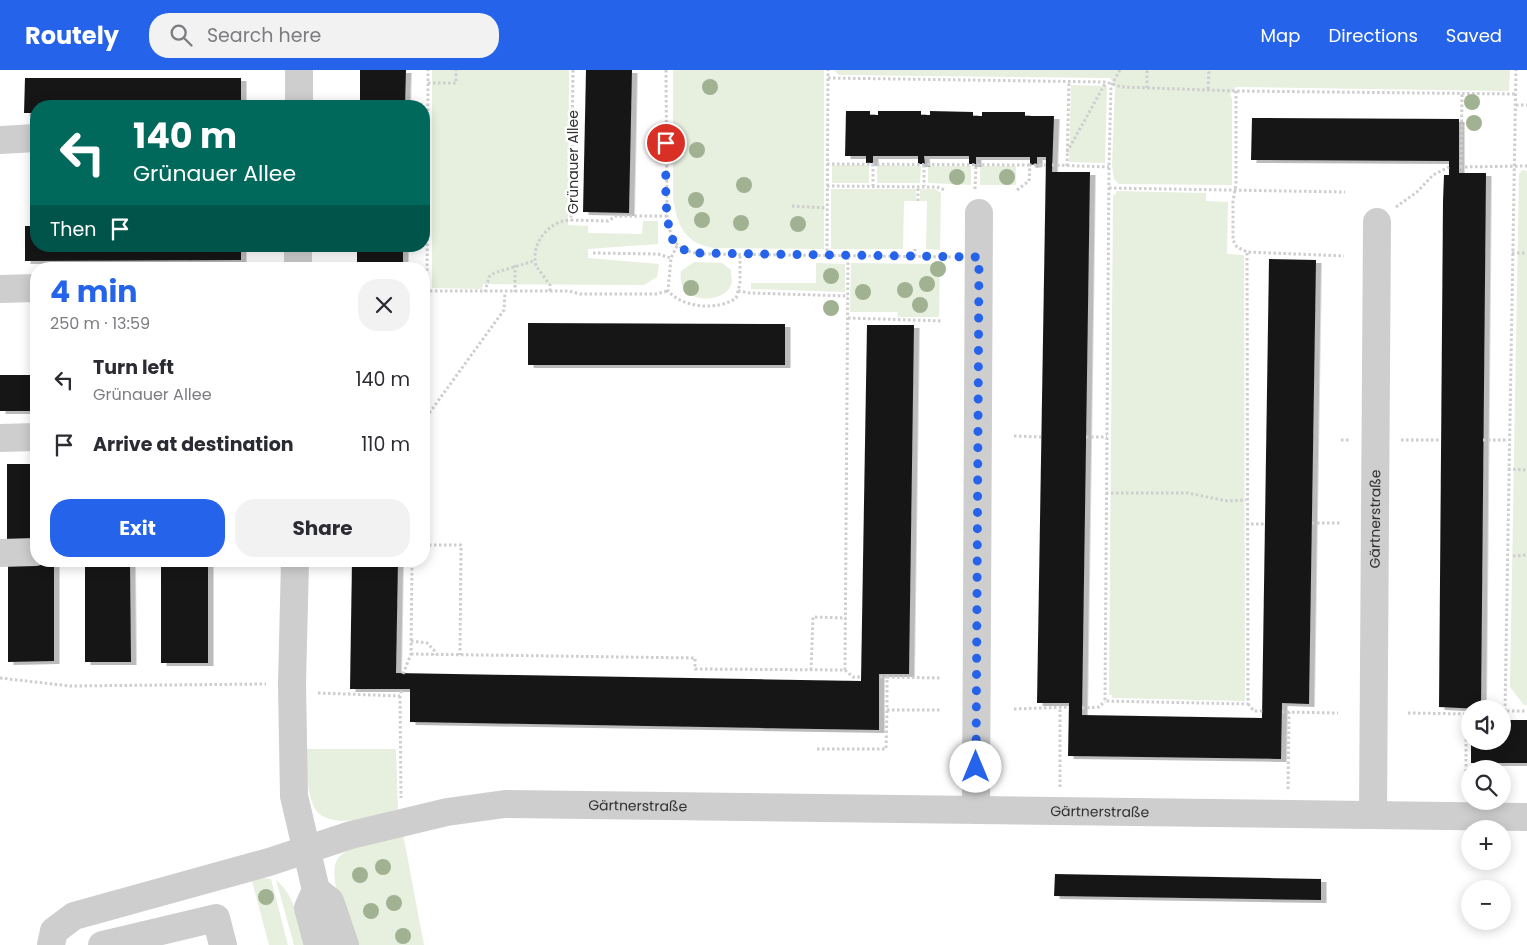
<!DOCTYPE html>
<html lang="en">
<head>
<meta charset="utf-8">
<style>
	:root { --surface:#fff; --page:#f2f2f3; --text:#2b2b33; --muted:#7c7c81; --accent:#2563eb }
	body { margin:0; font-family:Poppins,sans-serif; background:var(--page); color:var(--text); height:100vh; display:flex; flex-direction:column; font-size:19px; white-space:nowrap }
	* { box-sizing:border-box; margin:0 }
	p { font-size:16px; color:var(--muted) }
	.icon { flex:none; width:28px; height:28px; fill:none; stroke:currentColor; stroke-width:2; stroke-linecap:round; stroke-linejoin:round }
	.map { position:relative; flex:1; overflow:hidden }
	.panel { position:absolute; left:30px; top:192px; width:400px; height:305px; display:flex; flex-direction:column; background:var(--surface); border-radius:20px; box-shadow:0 2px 12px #0003 }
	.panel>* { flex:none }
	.top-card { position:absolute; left:30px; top:30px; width:400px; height:152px; border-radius:20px; box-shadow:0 2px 12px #0003; background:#00695c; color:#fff; overflow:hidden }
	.buttons { position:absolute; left:1461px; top:630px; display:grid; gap:10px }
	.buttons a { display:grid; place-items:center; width:50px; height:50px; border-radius:50%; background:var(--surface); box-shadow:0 2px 12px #0003; font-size:25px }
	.pin { position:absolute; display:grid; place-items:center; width:42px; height:42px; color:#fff; margin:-21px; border:2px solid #fff; border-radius:50%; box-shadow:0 1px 5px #0007 }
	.me { position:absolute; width:55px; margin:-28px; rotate:0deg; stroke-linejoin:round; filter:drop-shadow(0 0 4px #0008) }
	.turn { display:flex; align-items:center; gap:18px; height:105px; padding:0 20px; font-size:22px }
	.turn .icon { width:65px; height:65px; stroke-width:2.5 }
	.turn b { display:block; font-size:35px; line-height:42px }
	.then { display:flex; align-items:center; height:48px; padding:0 20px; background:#0003; gap:10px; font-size:19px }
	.round { display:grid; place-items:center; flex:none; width:52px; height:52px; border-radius:20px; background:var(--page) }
	.headline { display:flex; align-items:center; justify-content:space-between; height:85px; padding:0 20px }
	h1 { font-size:30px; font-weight:700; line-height:38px; color:var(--accent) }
	.action { display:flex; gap:10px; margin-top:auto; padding:10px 20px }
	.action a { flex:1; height:58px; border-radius:20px; background:var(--accent); color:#fff; font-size:20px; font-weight:700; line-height:58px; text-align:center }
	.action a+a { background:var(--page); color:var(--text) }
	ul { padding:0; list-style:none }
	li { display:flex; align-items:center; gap:15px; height:65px; padding:0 20px }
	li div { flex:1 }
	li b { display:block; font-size:19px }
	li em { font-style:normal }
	header { display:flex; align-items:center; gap:30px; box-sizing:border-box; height:70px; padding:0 25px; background:var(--accent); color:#fff }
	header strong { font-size:24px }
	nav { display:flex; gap:28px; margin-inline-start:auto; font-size:18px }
	.search { width:350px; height:45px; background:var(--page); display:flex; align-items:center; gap:12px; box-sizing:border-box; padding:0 18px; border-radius:20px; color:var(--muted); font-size:19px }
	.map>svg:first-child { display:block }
</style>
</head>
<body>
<header>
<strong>Routely</strong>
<div class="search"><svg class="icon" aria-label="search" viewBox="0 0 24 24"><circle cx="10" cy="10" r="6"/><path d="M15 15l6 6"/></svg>Search here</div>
<nav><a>Map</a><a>Directions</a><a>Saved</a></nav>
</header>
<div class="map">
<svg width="1527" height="875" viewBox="0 0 1527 875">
	<defs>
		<filter id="shadow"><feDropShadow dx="5.5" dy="3" stdDeviation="0" flood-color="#0004"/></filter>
	</defs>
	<rect width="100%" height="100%" fill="#fff"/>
	<path fill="#e7efdf" d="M432,0H569L568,155L588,156V163L642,164L643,151H658V174L588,179V188L659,194L657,207L644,215L483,214L482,219L432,218Z
		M673,0H824V179L714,178C685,174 677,155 673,128Z
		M834,0H1510L1509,21L1236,17L1230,24L1232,29V115L1119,114L1114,109L1112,96L1115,16L1110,8L839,5Z
		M1071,15L1107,16L1105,93L1069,92Z
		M832,95H869V113H832Z
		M877,95L921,96L920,113H877Z
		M928,96H971V115L928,113Z
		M980,96H1016V115H980Z
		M1522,100L1527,101V635H1524L1510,617L1519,104Z
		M831,119H916V131H904L903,179H831Z
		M920,119H935L941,123L940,180L926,179L927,131H920Z
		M1116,121L1206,123V131L1228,132L1227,184L1244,185L1245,631L1112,628V625H1109L1113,125L1116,124Z
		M694,192L722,193L731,200C731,204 732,209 732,212C727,236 675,235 681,201Z
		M816,193L845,194V222L751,219V213H816Z
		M851,193L940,194L939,247H898L897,242H850Z
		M305,679H396L398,739C377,747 327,762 314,737C306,720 307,697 305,679Z
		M403,764L424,875H356C349,855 322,800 341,785C358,772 383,769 403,764Z
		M263,808L271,809L288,875H269L252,811Z
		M276,810C295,825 299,854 305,875H294Z"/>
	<path fill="#181818" filter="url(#shadow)" d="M360,0H406L405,36H360Z
		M586,0H632L629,143L583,142Z
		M25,8H241V36H36V43H24Z
		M846,41H870V45H878V41H921V45H930V41L973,42V46H982V42H1025V46H1054L1052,102H1090L1082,645L1262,648L1269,189L1316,190L1309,634L1282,633L1281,689L1068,686L1069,633H1037L1046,87H1037V94L1030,95V87H976V94H969V86H924L925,94H918V86H873V93H866V86H845Z
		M1252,48L1459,49V103H1486L1481,639L1439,637L1443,131L1444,105H1449V91L1251,90Z
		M25,156H36V176H241V190L25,191Z
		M357,176H403V199H357Z
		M528,253L785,254V295H528Z
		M867,255H914L909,604H879V660L410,652V619H350L352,491H398L396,603L861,611Z
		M0,305H36V341H0Z
		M7,394H36V471H7Z
		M54,493V591L8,592V494Z
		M85,493H130L131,592H85Z
		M161,494H208V593H161Z
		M1502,650H1527V693H1471V671H1502Z
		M1055,804L1321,809V830L1054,826Z"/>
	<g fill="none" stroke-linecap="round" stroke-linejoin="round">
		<path stroke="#cecece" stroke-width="3" stroke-dasharray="2.5 2.5" stroke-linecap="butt" d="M573,0L571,150L608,151L616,146H667
			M666,0L667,146C671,171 676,182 704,184L953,187
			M1120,0L1111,16L1109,97L1105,631L1248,634L1247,182
			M828,8L1106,12L1122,17L1236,21L1516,24
			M428,13H456V0
			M1147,18V0
			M1208,19L1209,0
			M1236,21V114L1233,131V170L1237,177L1247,182L1344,186
			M1516,35H1527
			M1067,82L1106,12
			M827,94L1030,95
			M873,94V116
			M924,95V116
			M1052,95L1109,97
			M1067,96L1069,11
			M1460,97L1527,96
			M1461,97L1462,23
			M827,116L937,117L945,120
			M1109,118L1345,122
			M975,119L976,95
			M1017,120L1029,111L1030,95H1046
			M918,131V116
			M792,136L827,138
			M1396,137L1417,122L1433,105L1449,97
			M677,176L671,188L668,221C683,238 718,241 736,228L740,214V185
			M593,183L658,184L671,188
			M1512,183H1527
			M827,186L828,0
			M915,186V179
			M515,195V222
			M427,221L428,0
			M550,221V215L536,196C530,174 549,150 571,150
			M738,221L750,223L848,226
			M485,222L489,207L494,203L534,191
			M848,248L943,251
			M424,343L430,342L504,240L505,222
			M424,363L427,221H569L580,224H656L668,221
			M1014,366L1041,367
			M1086,367H1107
			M1341,370H1351
			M1401,370H1441
			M1483,370H1508
			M1508,399L1527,400
			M1106,423H1188L1227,431L1246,430
			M1312,453H1340
			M1246,454H1265
			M424,475H461L460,585
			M1513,486L1527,485
			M411,571L427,573L434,580V585
			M411,584L695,588V599L845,600L848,186
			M811,600L813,547L846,548
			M845,600L853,607H861
			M403,604L411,584L412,491
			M880,607H887V640H940
			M887,607L940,608
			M0,608L70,616L266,614
			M318,623L400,626L402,619
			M400,626L401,728
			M1248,634L1254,641H1263
			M1082,638L1099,637L1105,631
			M1014,639L1069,637
			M1502,641H1527
			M1505,641L1516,0
			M1282,642L1338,643
			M1408,643L1470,644
			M1466,644V721
			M817,679H886L887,640
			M1060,717V638
			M1288,719L1289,642"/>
		<g stroke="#cecece" stroke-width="28">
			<path d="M299,36V0"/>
			<path d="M0,70L36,68"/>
			<path d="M298,199V176"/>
			<path d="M0,219L36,218"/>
			<path d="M0,368L36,367"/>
			<path d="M0,483L36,482"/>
			<path d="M295,491L292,614L294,726L316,820L330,831L345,875"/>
			<path d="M976,740L979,143"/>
			<path id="s1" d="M1373,744L1377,152"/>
			<path d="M316,820L308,838L318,875"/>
			<path id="s2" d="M51,875L54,861L74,846L269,792L351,765L447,742L505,734L1527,747"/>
			<path d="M102,875L216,848L223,875"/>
		</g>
	</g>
	<g fill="#a0b292">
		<circle cx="710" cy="17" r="8"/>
		<circle cx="1472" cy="32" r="8"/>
		<circle cx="1474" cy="53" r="8"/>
		<circle cx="697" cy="80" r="8"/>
		<circle cx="957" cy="107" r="8"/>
		<circle cx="1007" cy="107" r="8"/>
		<circle cx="744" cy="115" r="8"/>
		<circle cx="696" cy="130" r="8"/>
		<circle cx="702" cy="150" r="8"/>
		<circle cx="741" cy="153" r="8"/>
		<circle cx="798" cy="154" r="8"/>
		<circle cx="938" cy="199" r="8"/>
		<circle cx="831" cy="206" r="8"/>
		<circle cx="927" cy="214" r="8"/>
		<circle cx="691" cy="218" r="8"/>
		<circle cx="905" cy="220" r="8"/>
		<circle cx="863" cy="222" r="8"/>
		<circle cx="920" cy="235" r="8"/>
		<circle cx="831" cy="238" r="8"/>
		<circle cx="383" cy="797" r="8"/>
		<circle cx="360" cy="805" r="8"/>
		<circle cx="266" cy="827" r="8"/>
		<circle cx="394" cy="833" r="8"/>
		<circle cx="371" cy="841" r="8"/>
		<circle cx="403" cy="866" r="8"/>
	</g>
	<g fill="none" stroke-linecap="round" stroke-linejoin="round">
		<path stroke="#2563eb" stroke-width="9" stroke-dasharray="0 16.2" d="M666,73C667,94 661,163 678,177C681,179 688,181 692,183L979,187L976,697"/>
	</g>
	<g text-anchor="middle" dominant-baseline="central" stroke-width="5" stroke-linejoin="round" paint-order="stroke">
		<g font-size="14" fill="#313131" stroke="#fff">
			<text transform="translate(573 92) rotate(-90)">Grünauer Allee</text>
			<text stroke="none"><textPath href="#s1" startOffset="295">Gärtnerstraße</textPath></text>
			<text stroke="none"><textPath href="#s2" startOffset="618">Gärtnerstraße</textPath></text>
			<text stroke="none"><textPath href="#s2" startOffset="1080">Gärtnerstraße</textPath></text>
		</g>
	</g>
</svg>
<div class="buttons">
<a><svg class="icon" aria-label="sound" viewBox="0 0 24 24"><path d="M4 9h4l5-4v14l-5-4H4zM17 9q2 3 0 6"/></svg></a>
<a><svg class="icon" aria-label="search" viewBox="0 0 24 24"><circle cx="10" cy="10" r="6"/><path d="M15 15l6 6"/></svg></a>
<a>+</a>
<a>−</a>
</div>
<div class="pin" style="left:666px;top:73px;background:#d93025"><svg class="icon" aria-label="arrive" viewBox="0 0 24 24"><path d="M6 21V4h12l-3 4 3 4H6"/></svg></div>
<svg class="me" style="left:976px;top:697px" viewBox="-20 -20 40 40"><circle r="19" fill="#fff"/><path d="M0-13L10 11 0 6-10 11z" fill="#2563eb"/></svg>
<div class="top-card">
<div class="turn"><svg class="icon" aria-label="left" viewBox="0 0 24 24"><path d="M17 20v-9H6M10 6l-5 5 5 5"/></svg><div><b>140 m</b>Grünauer Allee</div></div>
<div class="then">Then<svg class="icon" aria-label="arrive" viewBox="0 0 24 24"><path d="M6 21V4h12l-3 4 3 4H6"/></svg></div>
</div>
<section class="panel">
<div class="headline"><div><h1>4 min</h1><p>250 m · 13:59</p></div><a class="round"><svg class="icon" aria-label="close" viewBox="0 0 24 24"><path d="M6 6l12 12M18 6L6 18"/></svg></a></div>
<ul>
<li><svg class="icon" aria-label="left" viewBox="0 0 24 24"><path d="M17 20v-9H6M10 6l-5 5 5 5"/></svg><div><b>Turn left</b><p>Grünauer Allee</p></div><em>140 m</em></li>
<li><svg class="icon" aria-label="arrive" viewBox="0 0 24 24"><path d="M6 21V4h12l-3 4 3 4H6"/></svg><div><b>Arrive at destination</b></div><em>110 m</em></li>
</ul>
<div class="action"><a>Exit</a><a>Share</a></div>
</section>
</div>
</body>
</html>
